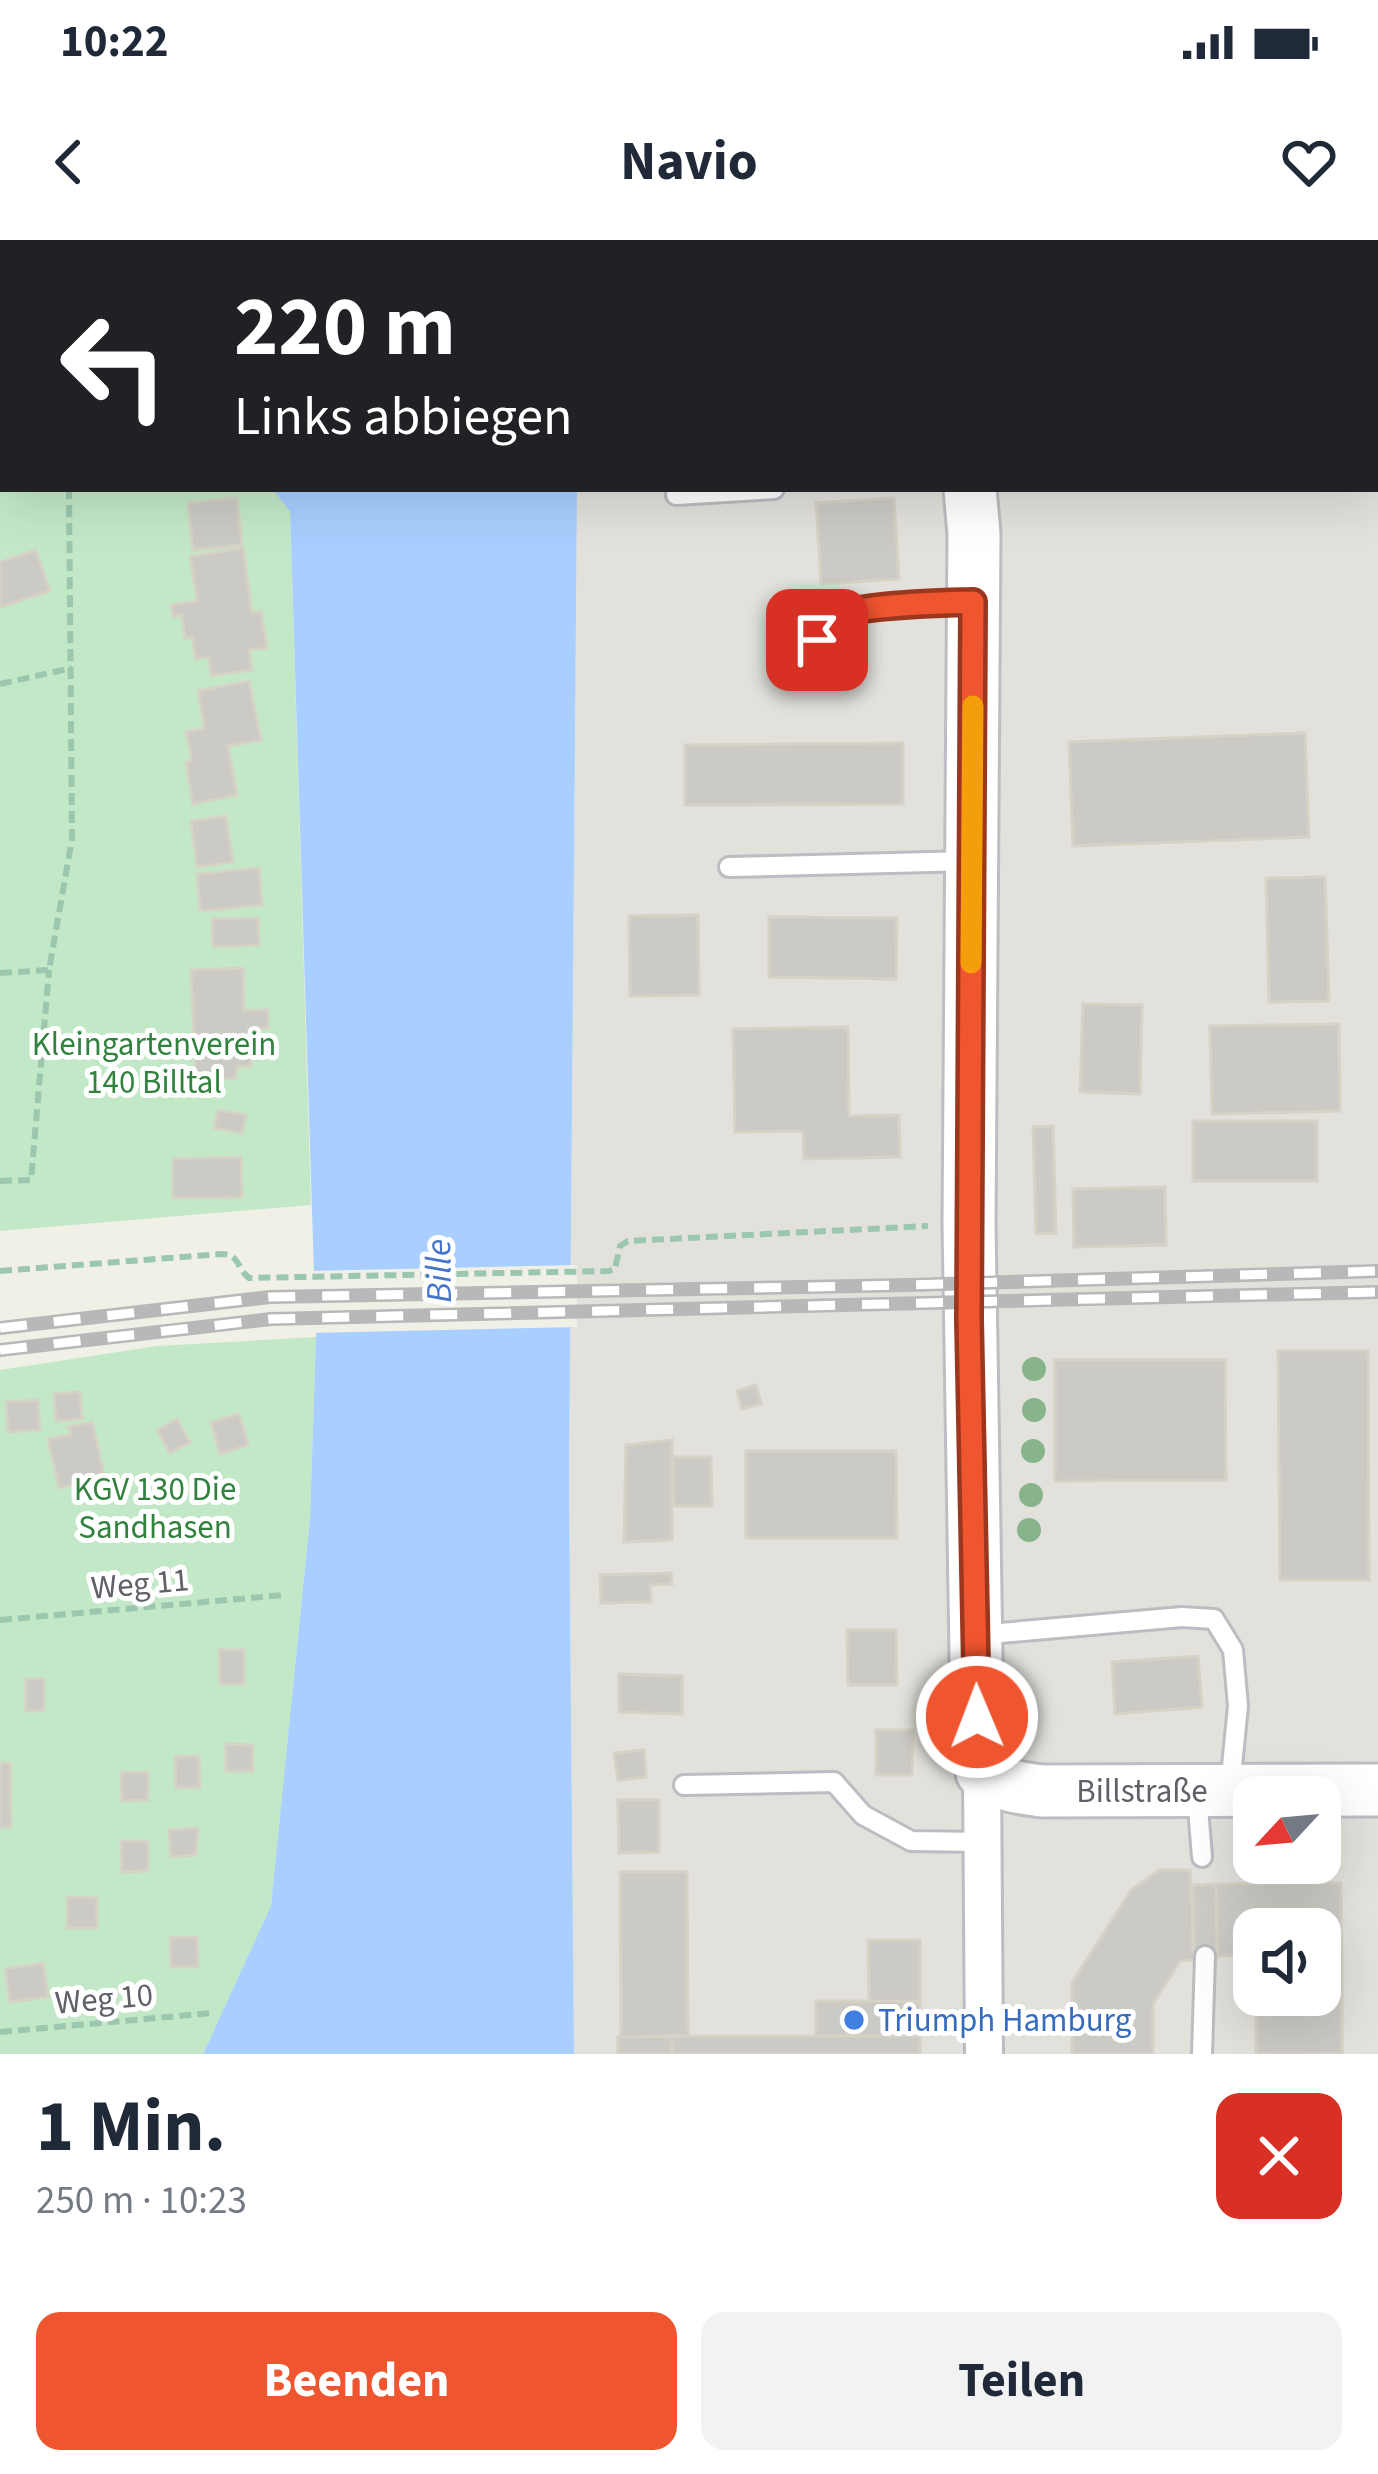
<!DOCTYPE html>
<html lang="de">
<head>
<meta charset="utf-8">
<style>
	:root { --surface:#fff; --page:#f2f2f3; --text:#1f2937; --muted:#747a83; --accent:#ef552f }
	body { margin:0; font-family:"Source Sans 3",sans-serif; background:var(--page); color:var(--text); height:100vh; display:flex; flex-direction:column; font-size:45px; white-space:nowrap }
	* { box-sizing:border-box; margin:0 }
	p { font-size:39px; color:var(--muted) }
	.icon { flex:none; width:66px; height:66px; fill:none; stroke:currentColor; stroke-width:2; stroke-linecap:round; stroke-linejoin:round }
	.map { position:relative; height:1814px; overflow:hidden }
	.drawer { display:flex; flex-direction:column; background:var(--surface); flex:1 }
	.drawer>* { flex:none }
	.banner { position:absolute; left:0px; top:0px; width:1380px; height:252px; box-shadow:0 12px 48px #0002; background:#202124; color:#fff; overflow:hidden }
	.needle { width:78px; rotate:244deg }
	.buttons { position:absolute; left:1233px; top:1536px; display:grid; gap:24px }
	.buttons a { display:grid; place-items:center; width:108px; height:108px; border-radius:24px; background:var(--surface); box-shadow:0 12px 48px #0002; font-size:60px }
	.pin { position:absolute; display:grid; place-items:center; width:102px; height:102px; color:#fff; margin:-51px; border-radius:24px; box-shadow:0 6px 18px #0006 }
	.me { position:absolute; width:132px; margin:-66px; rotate:359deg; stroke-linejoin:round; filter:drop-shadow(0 0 9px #0008) }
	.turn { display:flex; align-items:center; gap:42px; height:252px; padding:0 36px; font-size:54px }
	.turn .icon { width:156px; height:156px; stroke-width:2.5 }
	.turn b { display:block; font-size:84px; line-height:102px }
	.round { display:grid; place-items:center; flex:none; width:126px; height:126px; border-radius:24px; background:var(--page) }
	.overview { display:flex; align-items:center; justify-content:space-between; height:204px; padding:0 36px }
	h1 { font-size:72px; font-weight:700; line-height:90px }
	.cta { display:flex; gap:24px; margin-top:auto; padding:24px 36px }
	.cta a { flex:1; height:138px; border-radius:24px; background:var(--accent); color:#fff; font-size:48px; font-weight:700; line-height:138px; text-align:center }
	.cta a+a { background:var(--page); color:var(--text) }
	.status { display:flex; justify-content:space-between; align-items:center; height:84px; padding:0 60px; background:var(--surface); direction:ltr }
	.status svg { height:33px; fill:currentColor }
	header { display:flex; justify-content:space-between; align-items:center; height:156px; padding:0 36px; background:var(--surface); font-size:54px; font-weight:700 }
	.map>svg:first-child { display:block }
</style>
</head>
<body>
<div class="status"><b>10:22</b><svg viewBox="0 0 49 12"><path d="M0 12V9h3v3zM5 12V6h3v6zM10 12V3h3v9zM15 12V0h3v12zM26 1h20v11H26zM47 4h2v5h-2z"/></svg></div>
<header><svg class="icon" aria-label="back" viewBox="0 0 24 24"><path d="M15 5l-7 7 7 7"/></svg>Navio<svg class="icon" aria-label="heart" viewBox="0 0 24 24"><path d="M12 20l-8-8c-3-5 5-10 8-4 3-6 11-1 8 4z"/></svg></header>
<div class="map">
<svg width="1378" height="1814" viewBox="0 0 1378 1814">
	<rect width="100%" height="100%" fill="#f1f0e7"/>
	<path fill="#e2e1db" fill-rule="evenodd" d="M591,0H1378V1814H574L569,1240L577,249H1377V3H590ZM1254,1557H1320V1623H1254ZM1254,1689H1320V1755H1254Z"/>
	<path fill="#c3e8c7" d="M0,0H210L212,3H3V249H272L290,271L311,965L0,991Z
		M316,1097L310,1278L271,1667L203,1814H0V1130L157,1106Z"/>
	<path fill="#a8cfff" d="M272,249H577L569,1240L574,1814H203L271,1666L310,1278L316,1097L290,271Z"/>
	<path fill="#f1f0e7" d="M577,1025V1087L310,1093L308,1031Z"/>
	<path fill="#cccac4" stroke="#d6d2c5" stroke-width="3" d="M237,258L242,305L193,310L188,263Z
		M894,258L899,339L821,344L816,263Z
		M243,308L252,373L261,371L267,408L249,410L252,430L211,436L209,417L196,419L192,397L185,398L182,375L173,377L171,365L197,361L190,316Z
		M36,310L50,351L0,367V322Z
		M249,441L261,500L228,506L237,555L193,564L186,523L192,521L186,492L205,488L198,451Z
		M1305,493L1309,597L1073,606L1069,502Z
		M903,503V564L685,565V505Z
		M226,576L233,622L197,627L191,581Z
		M259,628L262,665L200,671L197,634Z
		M1325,637L1329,761L1269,762L1266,638Z
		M698,675L699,755L630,756L629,676Z
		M769,677L897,678L896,739L769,737Z
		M258,678L259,705L213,707L212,679Z
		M243,728L244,771L268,770V788L249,789L251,826L236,827V838L196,840L191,730Z
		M1083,764L1142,765L1140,854L1080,852Z
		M1339,784L1340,871L1212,874L1210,786Z
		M848,787L849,876L899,875L900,917L804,919L803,891L735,892L733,789Z
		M218,870L246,875L242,893L214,888Z
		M1193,881H1317V941H1193Z
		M1053,886L1056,993L1036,994L1033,887Z
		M241,917L242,957L173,958V919Z
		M1165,947L1166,1005L1074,1007L1073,949Z
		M1278,1111H1368L1369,1340H1280Z
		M1055,1120H1225L1226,1240L1055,1241Z
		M756,1145L761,1164L742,1169L737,1151Z
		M80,1152L82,1179L56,1181L54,1154Z
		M38,1160L40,1190L8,1192L6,1162Z
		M239,1174L248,1205L220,1214L211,1182Z
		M177,1179L190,1202L170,1213L157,1190Z
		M92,1182L105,1238L59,1248L48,1199L71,1195L69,1187Z
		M672,1200V1300L624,1302L626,1205Z
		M746,1211H896L897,1298H746Z
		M673,1217H711L712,1266H674Z
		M671,1333L672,1344L650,1345L651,1362L601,1363L600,1335Z
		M847,1390H896L897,1445H848Z
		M219,1410H244V1444H220Z
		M1198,1416L1202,1467L1115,1474L1112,1422Z
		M619,1434L682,1436V1474L619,1472Z
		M26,1439H44V1471H26Z
		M876,1490H913L912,1535H876Z
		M226,1504L253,1505V1531H226Z
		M644,1510L646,1537L618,1540L614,1513Z
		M199,1516L200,1547L176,1548L175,1517Z
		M0,1523H10L11,1587H0Z
		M148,1532V1560L122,1561L121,1533Z
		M618,1560H659V1612L619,1613Z
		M198,1588L196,1615L171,1617L169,1590Z
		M121,1601H148V1631L122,1632Z
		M1159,1630H1190L1195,1720L1180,1721L1153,1764V1814H1072V1743L1131,1650Z
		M620,1632H687L688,1796L621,1797Z
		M1341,1643L1342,1714L1320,1715V1689H1254V1715L1217,1716L1216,1644Z
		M1216,1644L1217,1716L1193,1715L1192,1645Z
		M67,1657L97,1658V1688H67Z
		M197,1697L198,1727H171L170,1698Z
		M868,1700H920V1761H869Z
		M1342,1714V1814H1256V1755H1320V1715Z
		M43,1723L48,1757L10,1762L5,1729Z
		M816,1761H920V1796H816Z
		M672,1796V1814H618V1797Z
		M672,1796H920V1814H672Z"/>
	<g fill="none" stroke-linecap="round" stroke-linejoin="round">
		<defs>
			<path id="lane" d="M743,3V0
				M676,255L774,249
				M817,426V400L823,384L832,378L895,364L969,362
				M729,627L970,621
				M978,1395L1182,1377L1214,1379L1233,1410L1238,1466L1230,1546
				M684,1545L834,1542L863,1575L911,1601L983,1602
				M1197,1555L1202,1617
				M1202,1814L1205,1716"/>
			<path id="street" d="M982,1532L984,1814"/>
			<path id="secondary" d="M918,0L919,3
				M970,249L974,294L969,983L977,1477L982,1532C1001,1546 1019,1548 1042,1551L1378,1550"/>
		</defs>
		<use href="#lane" stroke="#bbbdc2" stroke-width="24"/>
		<use href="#street" stroke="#bbbdc2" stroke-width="42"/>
		<use href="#secondary" stroke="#bcbec4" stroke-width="57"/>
		<path stroke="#9ac7ad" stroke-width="6" stroke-dasharray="12 6" stroke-linecap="butt" d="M45,0L46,3
			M0,444L72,428
			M0,733L49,730L72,599L69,249
			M0,941L31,940L49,730
			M0,1031L221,1014C240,1014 237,1029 249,1038L609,1031L615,1029L620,1006L628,1001L928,986
			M0,1380L284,1355
			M0,1792L212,1773"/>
		<use href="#lane" stroke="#fff" stroke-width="18"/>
		<use href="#street" stroke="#fff" stroke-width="36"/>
		<use href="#secondary" stroke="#fff" stroke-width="51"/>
		<defs>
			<path id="rail" d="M0,1088L270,1057L909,1045L1378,1031
				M0,1110L271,1079L1378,1052"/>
		</defs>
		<use href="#rail" stroke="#b7b8b8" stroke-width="14"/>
		<use href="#rail" stroke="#fff" stroke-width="9" stroke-dasharray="27" stroke-linecap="butt"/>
	</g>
	<g fill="#87b48b">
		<circle cx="1034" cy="1129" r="12"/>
		<circle cx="1034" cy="1170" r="12"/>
		<circle cx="1033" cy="1211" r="12"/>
		<circle cx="1031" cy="1255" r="12"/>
		<circle cx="1029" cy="1290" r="12"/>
	</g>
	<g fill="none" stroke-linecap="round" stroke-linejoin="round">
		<defs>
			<path id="route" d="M817,400C819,394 821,386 825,382C844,364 945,363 973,362L969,1079L977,1477"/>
		</defs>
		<use href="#route" stroke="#9b371f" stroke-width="30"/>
		<use href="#route" stroke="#ef552f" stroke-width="21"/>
		<path stroke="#f59e0b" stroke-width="21" d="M971,723L973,466"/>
	</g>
	<circle fill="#3f7fe0" stroke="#fff" stroke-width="4.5" cx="854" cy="1780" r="12"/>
	<g text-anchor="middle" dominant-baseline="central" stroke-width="10" stroke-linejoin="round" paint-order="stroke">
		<g font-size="33" fill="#31823f" stroke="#fff">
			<text x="154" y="804">Kleingartenverein<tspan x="154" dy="38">140 Billtal</tspan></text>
			<text x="155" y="1249">KGV 130 Die<tspan x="155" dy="38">Sandhasen</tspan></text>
		</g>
		<g font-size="33" fill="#5e6167" stroke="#fff">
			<text transform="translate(140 1344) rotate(-5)">Weg 11</text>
			<text x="1142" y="1551">Billstraße</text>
			<text transform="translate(104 1759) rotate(-5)">Weg 10</text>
		</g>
		<g font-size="33" fill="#366cbe" stroke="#fff" text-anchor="start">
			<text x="878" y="1780">Triumph Hamburg</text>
		</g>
		<g font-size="36" font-style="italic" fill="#4575c8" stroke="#fff">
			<text transform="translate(439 1031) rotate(-91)">Bille</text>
		</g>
	</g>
</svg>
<div class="buttons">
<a><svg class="needle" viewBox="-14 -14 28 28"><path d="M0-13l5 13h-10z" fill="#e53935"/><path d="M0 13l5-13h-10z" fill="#747a83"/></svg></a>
<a><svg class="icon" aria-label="sound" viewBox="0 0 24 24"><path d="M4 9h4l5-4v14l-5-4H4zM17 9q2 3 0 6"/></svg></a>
</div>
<div class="pin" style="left:817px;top:400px;background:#d93025"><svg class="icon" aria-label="arrive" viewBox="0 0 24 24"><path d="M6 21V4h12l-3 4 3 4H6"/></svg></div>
<svg class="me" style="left:977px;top:1477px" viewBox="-20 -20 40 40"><circle r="17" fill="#ef552f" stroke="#fff" stroke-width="3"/><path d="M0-11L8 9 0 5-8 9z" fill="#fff"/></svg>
<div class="banner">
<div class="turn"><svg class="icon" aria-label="left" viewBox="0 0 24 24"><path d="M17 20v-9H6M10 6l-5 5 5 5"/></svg><div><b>220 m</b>Links abbiegen</div></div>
</div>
</div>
<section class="drawer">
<div class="overview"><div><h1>1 Min.</h1><p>250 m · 10:23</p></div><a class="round" style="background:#d93025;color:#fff"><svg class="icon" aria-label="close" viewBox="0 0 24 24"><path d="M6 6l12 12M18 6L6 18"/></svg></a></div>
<div class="cta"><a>Beenden</a><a>Teilen</a></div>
</section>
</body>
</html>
